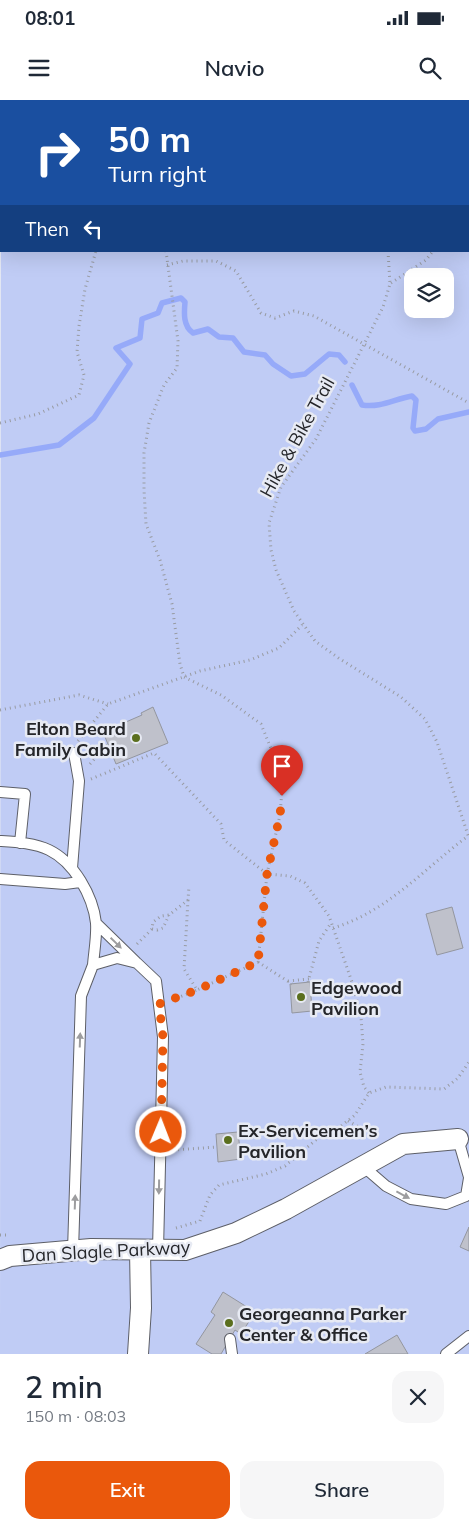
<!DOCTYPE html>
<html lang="en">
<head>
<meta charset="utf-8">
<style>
	:root { --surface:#fff; --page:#f6f6f7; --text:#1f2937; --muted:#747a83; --accent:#ea580c }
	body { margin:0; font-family:Mulish,sans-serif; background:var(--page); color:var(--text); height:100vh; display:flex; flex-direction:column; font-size:19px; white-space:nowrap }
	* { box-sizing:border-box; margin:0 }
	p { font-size:16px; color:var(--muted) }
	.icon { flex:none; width:28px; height:28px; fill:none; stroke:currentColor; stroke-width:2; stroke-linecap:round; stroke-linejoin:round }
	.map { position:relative; height:1254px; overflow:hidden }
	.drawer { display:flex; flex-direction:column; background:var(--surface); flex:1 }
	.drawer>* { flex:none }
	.banner { position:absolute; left:0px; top:0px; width:470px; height:152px; box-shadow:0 5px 20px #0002; background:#1a4fa0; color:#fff; overflow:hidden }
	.controls { position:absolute; left:404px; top:168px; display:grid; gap:10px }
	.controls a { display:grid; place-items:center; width:50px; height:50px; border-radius:10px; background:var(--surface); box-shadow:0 5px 20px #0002; font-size:25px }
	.pin { position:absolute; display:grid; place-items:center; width:42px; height:42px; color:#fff; margin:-51px -21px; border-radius:50% 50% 50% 0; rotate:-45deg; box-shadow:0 0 5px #0007 }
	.pin .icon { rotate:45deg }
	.me { position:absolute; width:55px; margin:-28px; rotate:1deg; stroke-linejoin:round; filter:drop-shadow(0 0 4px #0008) }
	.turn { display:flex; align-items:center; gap:18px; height:105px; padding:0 25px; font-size:22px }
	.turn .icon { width:65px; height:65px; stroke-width:2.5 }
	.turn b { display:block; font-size:35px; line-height:42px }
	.then { display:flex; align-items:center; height:48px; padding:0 25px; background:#0003; gap:10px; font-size:19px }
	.round { display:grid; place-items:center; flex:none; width:52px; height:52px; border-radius:15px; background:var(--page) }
	.summary { display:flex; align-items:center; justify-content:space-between; height:85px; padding:0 25px }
	h1 { font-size:30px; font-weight:600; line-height:38px }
	.cta { display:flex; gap:10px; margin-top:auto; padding:10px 25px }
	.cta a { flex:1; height:58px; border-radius:15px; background:var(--accent); color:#fff; font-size:20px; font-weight:600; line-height:58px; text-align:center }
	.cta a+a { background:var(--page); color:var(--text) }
	.status { display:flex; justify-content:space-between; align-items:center; height:35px; padding:0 25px; background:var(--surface); direction:ltr }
	.status svg { height:14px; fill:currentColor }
	header { display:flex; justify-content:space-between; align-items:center; height:65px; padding:0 25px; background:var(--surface); font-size:22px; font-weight:600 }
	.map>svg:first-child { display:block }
</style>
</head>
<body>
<div class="status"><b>08:01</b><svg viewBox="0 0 49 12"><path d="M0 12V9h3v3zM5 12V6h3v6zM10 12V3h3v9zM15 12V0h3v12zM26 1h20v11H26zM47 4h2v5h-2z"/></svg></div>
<header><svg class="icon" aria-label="menu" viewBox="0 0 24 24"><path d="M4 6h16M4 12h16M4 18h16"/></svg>Navio<svg class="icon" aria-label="search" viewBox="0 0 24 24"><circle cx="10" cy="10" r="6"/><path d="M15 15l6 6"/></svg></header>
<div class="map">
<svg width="469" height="1254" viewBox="0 0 469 1254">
	<rect width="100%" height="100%" fill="#e7eaf3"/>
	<path fill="#c0ccf5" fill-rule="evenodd" d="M4,0H469V1254H0L1,46V151H469V1ZM412,176H445V209H412Z"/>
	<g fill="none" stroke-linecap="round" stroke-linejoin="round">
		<path stroke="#96aaf9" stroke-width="5.5" d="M352,285L362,305C381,308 394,299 412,296L416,300L413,328L415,331L426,329L438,319L469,312
			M0,355L59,345L94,318L130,264L116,248L140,238L142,219L158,213L162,203L181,198L185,202C184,213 183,226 193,233L208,229L219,237L233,238L244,252L265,255L273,264L291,276L305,274L329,254L339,255L345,262"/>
	</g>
	<path fill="#bfc1cb" stroke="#93969f" d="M153,607L168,643L116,664L103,632L142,615L141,613Z
		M452,807L463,848L437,855L426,814Z
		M310,882L312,911L292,913L290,884Z
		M238,1032L241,1059L218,1062L216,1034Z
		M469,1127V1151L460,1147Z
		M223,1192L255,1212L241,1234L235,1230L221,1254H212L196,1244L215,1215L211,1212Z
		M397,1235L408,1254H365Z"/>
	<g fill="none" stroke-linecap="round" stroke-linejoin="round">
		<defs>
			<path id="service" d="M0,692L25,694L20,743
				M0,741C16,742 35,743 49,750C74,762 93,796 96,823C97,836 94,852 93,865
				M72,768L79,681L74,653
				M0,779L65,784L80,782
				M96,823L136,862
				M458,1039L469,1077
				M364,1067L386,1086L411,1099L446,1104L466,1096L469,1078
				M73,1151L81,896L93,865L117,858L137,863L156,881L163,937L158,1150
				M230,1239L232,1254
				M446,1254L469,1236"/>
			<path id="minor" d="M0,1160L10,1156L91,1149L185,1150L236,1133L286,1109L403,1044L458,1039
				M138,1254L141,1208L140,1150"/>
		</defs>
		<use href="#service" stroke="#5d5f67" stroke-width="12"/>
		<use href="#minor" stroke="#5d5f67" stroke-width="22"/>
		<path stroke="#989ba2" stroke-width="3" stroke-dasharray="1 4" stroke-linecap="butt" d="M297,0L299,1
			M128,1V0
			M229,1L231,0
			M377,1L378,0
			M469,104V103
			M166,151L178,241L177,268L164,285L149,323L144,353V390L146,424L160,460L172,504L180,564L184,577L221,595L261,624L283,678L280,715L267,774L290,776L305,783L329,816L353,885L361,917L363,944L360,972L364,987L369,993
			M388,151L390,184L383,207L316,339L281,387L269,423L271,450L276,470L294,511L315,541L340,559L401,597L425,619L437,642L469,738
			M167,165L183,161H216L236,171L261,213L275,218L294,211L314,216L469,303
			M391,183L426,160L433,151
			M0,323L38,314L79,295L84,275L77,252L79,226L85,189L96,151
			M0,610L79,595L108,604
			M78,641L108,604L200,571L250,560L279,548L302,525
			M90,664L108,644
			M91,679L154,653L221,724L224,740L267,774L258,862L197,890L184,869L188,800
			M333,828C387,812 424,769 468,736
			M152,829L157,830L163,828L169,815
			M137,844L152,829L153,822L161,816L169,815L188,800L189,786
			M258,862L292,884
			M288,881L309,879
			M308,882L319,841L331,823
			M172,900L197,890
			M348,1021L366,1031
			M173,1050L217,1047
			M176,1128L200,1121L210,1095L219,1085L266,1074L285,1066L323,1034L341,1026L355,1015L369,993L386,987L444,989L458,978L469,962
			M0,1135H9"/>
		<use href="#service" stroke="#fff" stroke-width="10"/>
		<use href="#minor" stroke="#fff" stroke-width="20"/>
	</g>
	<defs><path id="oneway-solid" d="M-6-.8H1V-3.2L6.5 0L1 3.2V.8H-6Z" transform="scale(1.25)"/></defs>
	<g fill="#9d9d9f">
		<use href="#oneway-solid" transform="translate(116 843) rotate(44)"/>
		<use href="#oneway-solid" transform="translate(80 940) rotate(-88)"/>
		<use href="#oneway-solid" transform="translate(159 1087) rotate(91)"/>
		<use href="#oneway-solid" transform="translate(403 1095) rotate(28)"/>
		<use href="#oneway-solid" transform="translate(75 1102) rotate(-88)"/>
	</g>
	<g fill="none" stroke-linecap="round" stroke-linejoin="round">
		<path stroke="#ea580c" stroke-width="9" stroke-dasharray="0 16.2" d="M161,1032L163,937L159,904L197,890L258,862L267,774L280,715L282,696"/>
	</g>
	<g fill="#5b6f1e" stroke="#e7eaf3" stroke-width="2">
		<circle cx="136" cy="638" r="5"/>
		<circle cx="301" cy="897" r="5"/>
		<circle cx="228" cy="1040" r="5"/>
		<circle cx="229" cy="1223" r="5"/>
	</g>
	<g text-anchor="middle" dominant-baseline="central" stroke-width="5" stroke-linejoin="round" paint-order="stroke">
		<g font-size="18" fill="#25262a" stroke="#e7eaf3">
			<text transform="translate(297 337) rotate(-61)">Hike &amp; Bike Trail</text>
			<text transform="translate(106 1151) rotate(-3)">Dan Slagle Parkway</text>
		</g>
		<g font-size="18" font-weight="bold" fill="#25262a" stroke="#e7eaf3" text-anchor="start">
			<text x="126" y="628" text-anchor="end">Elton Beard<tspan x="126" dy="21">Family Cabin</tspan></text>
			<text x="311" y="887">Edgewood<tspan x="311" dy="21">Pavilion</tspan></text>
			<text x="238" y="1030">Ex-Servicemen’s<tspan x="238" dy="21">Pavilion</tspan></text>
			<text x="239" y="1213">Georgeanna Parker<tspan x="239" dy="21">Center &amp; Office</tspan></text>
		</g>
	</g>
</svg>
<div class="controls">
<a><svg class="icon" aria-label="layers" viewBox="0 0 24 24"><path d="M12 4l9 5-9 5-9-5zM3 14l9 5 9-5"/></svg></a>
</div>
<div class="pin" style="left:282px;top:696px;background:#d93025"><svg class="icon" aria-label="arrive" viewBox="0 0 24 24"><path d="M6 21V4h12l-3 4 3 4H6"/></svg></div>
<svg class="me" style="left:161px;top:1032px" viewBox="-20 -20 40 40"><circle r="17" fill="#ea580c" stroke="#fff" stroke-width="3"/><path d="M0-11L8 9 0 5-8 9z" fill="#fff"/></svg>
<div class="banner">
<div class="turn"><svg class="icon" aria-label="right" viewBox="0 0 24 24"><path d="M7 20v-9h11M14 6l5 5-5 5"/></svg><div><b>50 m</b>Turn right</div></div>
<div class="then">Then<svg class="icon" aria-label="left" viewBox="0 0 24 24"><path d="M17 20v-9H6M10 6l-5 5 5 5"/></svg></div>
</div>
</div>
<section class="drawer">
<div class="summary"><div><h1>2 min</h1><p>150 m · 08:03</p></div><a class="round"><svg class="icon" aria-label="close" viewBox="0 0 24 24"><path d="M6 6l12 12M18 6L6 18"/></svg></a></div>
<div class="cta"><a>Exit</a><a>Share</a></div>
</section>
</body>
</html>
